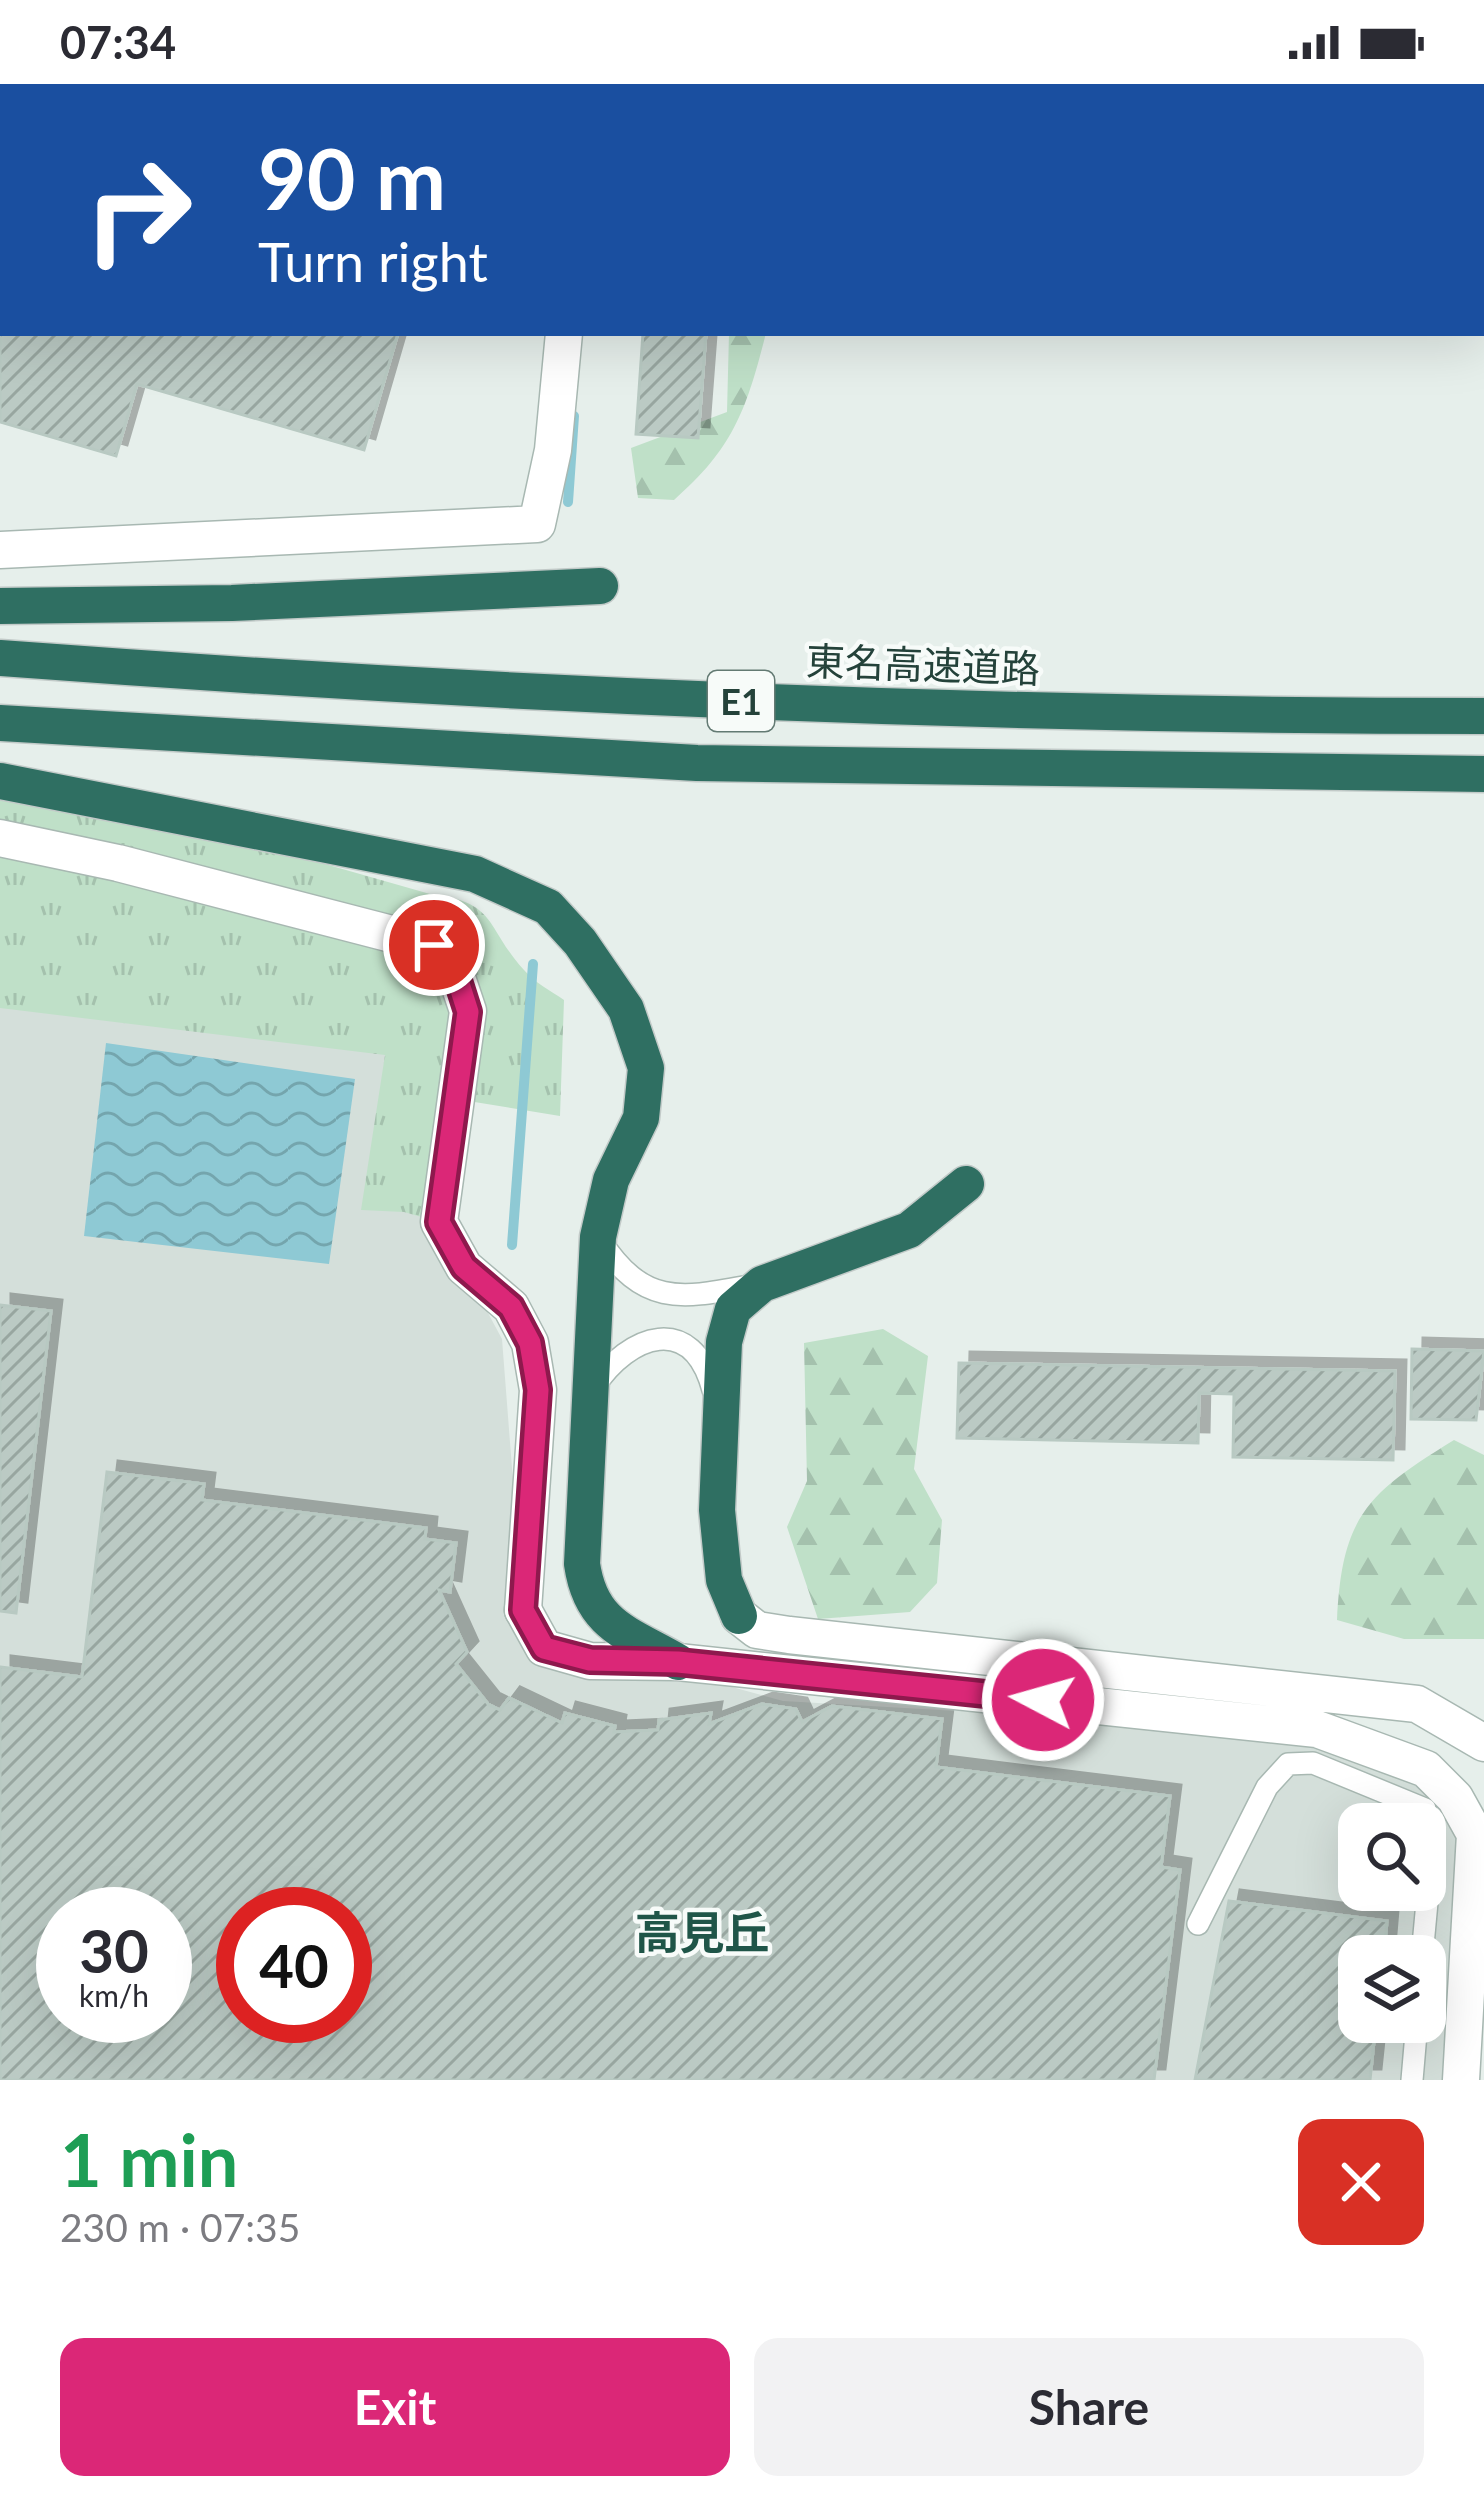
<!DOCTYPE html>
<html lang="en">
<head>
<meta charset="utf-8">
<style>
	:root { --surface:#fff; --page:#f2f2f3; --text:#2b2b33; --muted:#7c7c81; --accent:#db2777 }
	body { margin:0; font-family:Lato,"Noto Sans JP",sans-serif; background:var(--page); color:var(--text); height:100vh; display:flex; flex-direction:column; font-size:45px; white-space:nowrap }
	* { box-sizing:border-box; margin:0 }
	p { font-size:39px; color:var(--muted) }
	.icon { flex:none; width:66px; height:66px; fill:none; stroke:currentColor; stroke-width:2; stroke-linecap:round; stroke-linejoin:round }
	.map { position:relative; height:1996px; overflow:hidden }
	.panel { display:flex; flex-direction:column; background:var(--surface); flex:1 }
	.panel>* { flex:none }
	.guide { position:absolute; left:0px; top:0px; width:1485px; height:252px; box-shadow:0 12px 48px #0002; background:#1a4fa0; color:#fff; overflow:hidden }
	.controls { position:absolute; left:1338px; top:1719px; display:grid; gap:24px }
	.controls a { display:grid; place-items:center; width:108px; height:108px; border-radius:24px; background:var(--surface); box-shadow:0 12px 48px #0002; font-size:60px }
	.speed { position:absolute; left:36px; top:1803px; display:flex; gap:24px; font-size:60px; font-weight:700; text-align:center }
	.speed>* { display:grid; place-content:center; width:156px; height:156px; border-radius:50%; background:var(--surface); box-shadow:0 12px 48px #0002; line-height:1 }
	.speed small { font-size:30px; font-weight:400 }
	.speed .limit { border:18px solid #d22; background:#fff; color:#111 }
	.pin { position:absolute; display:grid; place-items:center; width:102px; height:102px; color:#fff; margin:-51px; border:6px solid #fff; border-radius:50%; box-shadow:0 3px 12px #0007 }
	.me { position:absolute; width:132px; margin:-66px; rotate:276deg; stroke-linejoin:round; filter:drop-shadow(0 0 9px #0008) }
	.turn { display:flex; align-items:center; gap:42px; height:252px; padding:0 60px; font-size:54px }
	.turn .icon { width:156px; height:156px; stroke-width:2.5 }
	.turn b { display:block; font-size:84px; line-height:102px }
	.round { display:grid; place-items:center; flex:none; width:126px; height:126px; border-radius:24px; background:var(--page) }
	.head { display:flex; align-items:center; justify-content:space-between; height:204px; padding:0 60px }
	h1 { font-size:72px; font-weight:700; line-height:90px; color:#1e9e55 }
	.action { display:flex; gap:24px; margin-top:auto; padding:24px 60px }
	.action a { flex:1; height:138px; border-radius:24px; background:var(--accent); color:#fff; font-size:48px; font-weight:700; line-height:138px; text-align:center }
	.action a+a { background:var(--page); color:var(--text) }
	.status { display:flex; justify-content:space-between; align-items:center; height:84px; padding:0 60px; background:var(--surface); direction:ltr }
	.status svg { height:33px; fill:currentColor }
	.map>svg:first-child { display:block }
</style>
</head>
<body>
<div class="status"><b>07:34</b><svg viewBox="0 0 49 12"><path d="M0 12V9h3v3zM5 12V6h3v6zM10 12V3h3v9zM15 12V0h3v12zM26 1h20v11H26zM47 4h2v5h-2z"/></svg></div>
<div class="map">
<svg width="1484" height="1996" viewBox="0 0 1484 1996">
	<defs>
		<pattern id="grass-tufts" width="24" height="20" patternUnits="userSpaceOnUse" patternTransform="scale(3)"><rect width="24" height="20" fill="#bfe0c8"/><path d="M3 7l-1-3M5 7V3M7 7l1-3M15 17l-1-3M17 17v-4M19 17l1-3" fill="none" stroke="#a4c1ad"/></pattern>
		<pattern id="forest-firs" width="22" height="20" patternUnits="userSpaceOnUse" patternTransform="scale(3)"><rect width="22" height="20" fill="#bfe0c8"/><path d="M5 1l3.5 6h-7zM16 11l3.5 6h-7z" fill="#a4c1ad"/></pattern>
		<pattern id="water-waves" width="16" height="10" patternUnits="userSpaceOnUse" patternTransform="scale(3)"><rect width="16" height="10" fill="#8ec9d4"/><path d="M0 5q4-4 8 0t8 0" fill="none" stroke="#74a5ad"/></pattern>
		<pattern id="building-hatch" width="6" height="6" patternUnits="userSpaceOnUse" patternTransform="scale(3)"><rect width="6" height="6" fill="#bbcac4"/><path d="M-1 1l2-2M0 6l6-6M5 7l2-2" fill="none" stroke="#98a6a0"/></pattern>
		<filter id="shadow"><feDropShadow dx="11" dy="-11" stdDeviation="0" flood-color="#0004"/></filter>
	</defs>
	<rect width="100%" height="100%" fill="#e6efeb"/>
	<path fill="#d4dfda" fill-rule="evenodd" d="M0,759L444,873L439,1138L502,1255L523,1526L567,1570L688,1591L783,1617L1128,1637L1305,1658L1388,1676L1467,1736L1460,1996H0ZM1359,1740H1425V1806H1359ZM63,1830H165V1932H63ZM243,1830H345V1932H243ZM1359,1872H1425V1938H1359Z"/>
	<path fill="url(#grass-tufts)" d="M0,702L107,718L430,810C498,818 485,843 524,886C534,898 551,907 564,916L560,1032L456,1015L439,1138L404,1128L361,1126L385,971L0,924Z"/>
	<path fill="url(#forest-firs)" d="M729,249H766C747,324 734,364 674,416L638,414L631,364L727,328Z
		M883,1245L928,1272L914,1385L942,1436L937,1499L910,1528L818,1535L787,1443L807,1397L804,1259Z
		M1454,1356L1484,1371V1555H1404L1337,1536C1342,1431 1368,1409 1454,1356Z"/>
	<path fill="url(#water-waves)" d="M106,959L355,995L329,1180L84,1152Z"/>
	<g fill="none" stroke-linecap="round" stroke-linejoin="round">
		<path stroke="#8ec9d4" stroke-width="10" d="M568,418L574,332
			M512,1161L533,880"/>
	</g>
	<path fill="url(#building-hatch)" stroke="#b8c9c2" stroke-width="3" fill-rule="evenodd" filter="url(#shadow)" d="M0,0H472L3,3V249H398L364,366L137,300L116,372L0,338Z
		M923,0H1006V3H924Z
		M1088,0H1317V3Z
		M1348,0H1484V43L1482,3Z
		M643,249H706L698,354L636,350Z
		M0,1221L51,1227L16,1529L0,1527Z
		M1412,1265L1484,1267L1476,1336L1411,1335Z
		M959,1279L1395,1287L1393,1376L1233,1373L1234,1310L1199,1309L1198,1359L957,1354Z
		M107,1388L204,1400L202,1416L426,1444L425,1455L456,1459L450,1508L439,1506L467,1568L456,1580L488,1620L500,1626L509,1614L562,1639L565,1629L615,1642L614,1648L658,1646L659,1636L711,1629L709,1640L762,1620L796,1625L802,1638L832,1622L942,1635L936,1683L1170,1712L1161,1783L1180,1786L1154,1996H0V1583L82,1593ZM63,1830H165V1932H63ZM243,1830H345V1932H243Z
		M1229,1817L1387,1837L1384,1872H1359V1938H1376L1370,1996H1195Z"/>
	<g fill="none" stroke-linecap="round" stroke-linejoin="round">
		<defs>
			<path id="service" d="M600,1156C645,1225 683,1214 755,1201
				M594,1303C629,1250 692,1228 713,1306
				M1198,1840L1267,1703L1288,1680L1313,1679L1425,1725L1430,1786L1422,1872
				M1412,1996L1417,1938"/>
			<path id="minor" d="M582,3V0
				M0,466L537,440L553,366L564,249
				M0,754L118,779L434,861L454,885L468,927L439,1138L464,1183L511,1223L530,1259L538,1306L523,1526"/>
			<path id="tertiary" d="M523,1526L544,1564L590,1577L678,1578L1317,1645L1426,1685L1455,1714L1475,1750L1461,1996
				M739,1532L757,1546L789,1551L1417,1620L1484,1659"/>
			<path id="motorway" d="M0,522L232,519L600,502
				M0,574C494,611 989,632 1484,632
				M0,639L697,679L1484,690
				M0,697L475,790L548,823L580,858L626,925L646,984L641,1034L611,1096L598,1153L582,1480C591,1542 628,1549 678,1578
				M739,1532L724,1496L717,1426L724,1258L733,1225L762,1200L909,1146L966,1100"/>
		</defs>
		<use href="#service" stroke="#a8b8b2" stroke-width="24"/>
		<use href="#minor" stroke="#a8b8b2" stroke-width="39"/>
		<use href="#tertiary" stroke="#a8b8b2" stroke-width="39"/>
		<use href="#motorway" stroke="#c2cac8" stroke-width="39"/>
		<use href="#service" stroke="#fff" stroke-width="21"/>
		<use href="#minor" stroke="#fff" stroke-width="36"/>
		<use href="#tertiary" stroke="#fff" stroke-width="36"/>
		<use href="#motorway" stroke="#2f6f62" stroke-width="36"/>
	</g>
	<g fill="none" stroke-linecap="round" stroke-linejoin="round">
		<defs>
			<path id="route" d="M434,861L454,884L468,928L439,1138L464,1183L511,1223L530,1259L538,1306L523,1526L544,1564L590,1576L678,1578L1043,1616"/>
		</defs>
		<use href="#route" stroke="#8e194d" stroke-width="30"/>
		<use href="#route" stroke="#db2777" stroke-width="21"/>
	</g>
	<g text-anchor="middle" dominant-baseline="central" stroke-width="9" stroke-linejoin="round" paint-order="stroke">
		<rect fill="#f7fbf9" stroke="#637a73" stroke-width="3" x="708" y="587" width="66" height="60" rx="9"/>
		<g font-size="36" font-weight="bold" fill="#24423a">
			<text x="741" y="617">E1</text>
		</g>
		<g font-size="39" fill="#24423a" stroke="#f7fbf9">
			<text transform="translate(923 580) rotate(2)">東名高速道路</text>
		</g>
		<g font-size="45" font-weight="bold" fill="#1f5548" stroke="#f7fbf9">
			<text x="702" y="1848">高見丘</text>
		</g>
	</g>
</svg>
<div class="controls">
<a><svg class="icon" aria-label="search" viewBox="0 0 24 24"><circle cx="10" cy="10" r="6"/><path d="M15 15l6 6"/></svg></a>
<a><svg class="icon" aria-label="layers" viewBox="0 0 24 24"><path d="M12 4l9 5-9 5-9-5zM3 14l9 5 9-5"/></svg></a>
</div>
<div class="speed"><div>30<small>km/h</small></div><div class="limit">40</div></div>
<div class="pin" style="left:434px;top:861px;background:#d93025"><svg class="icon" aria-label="arrive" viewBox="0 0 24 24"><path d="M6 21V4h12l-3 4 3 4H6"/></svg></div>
<svg class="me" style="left:1043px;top:1616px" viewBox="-20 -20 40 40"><circle r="17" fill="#db2777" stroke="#fff" stroke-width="3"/><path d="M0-11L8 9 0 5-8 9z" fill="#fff"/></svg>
<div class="guide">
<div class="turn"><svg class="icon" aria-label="right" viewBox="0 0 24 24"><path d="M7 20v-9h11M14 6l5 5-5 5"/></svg><div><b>90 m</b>Turn right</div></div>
</div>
</div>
<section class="panel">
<div class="head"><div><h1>1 min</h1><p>230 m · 07:35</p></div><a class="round" style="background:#d93025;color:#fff"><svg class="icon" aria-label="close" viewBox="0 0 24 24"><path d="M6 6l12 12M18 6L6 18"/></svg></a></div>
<div class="action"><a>Exit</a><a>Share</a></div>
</section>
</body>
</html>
